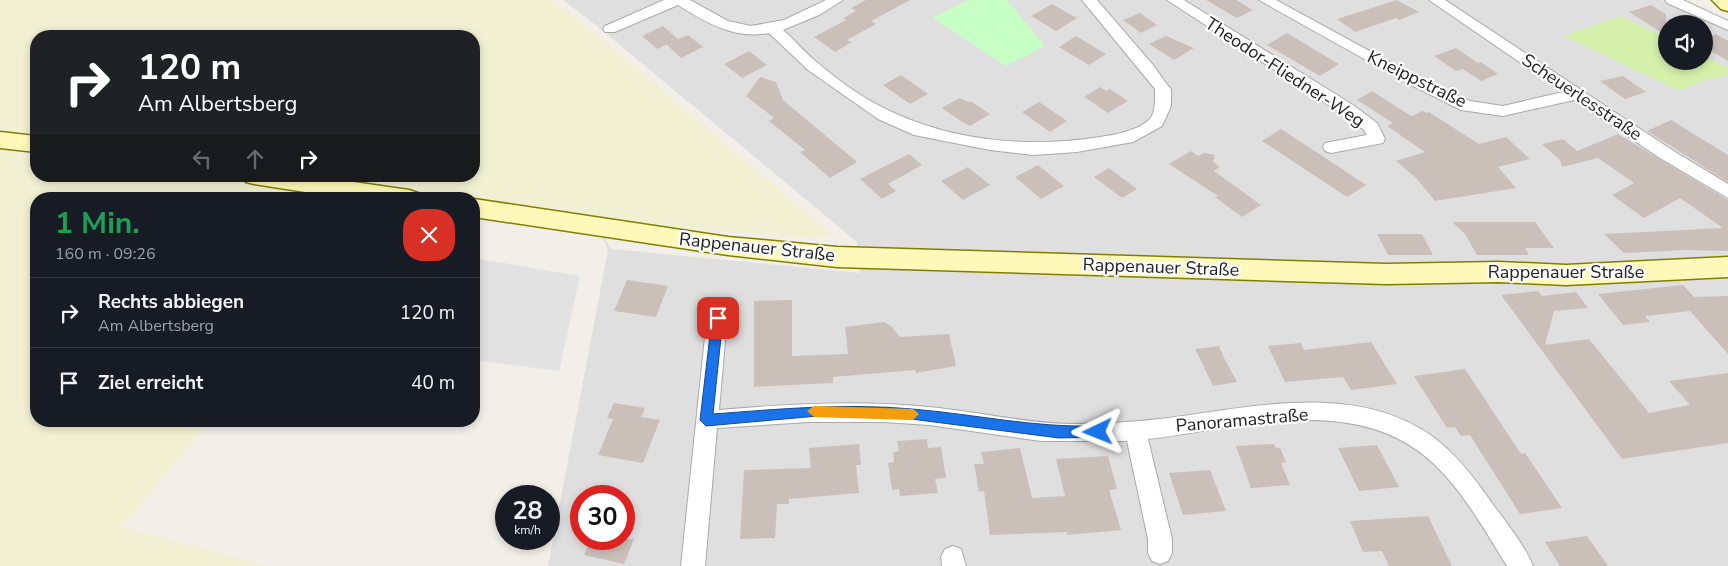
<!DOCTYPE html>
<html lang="de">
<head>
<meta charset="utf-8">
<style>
	:root { --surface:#171b24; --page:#20242c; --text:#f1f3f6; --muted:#9ea1a6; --line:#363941 }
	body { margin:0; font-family:"Nunito Sans",sans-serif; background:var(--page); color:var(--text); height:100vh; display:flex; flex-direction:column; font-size:19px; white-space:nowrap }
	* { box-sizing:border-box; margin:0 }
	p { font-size:16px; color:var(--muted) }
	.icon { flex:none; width:28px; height:28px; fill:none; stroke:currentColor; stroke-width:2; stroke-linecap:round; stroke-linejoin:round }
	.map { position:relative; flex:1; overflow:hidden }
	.sheet { position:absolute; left:30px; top:192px; width:450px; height:235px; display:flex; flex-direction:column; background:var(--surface); border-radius:20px; box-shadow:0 2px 8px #0003 }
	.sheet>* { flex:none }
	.top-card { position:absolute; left:30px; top:30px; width:450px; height:152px; border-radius:20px; box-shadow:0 2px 8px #0003; background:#202124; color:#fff; overflow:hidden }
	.tools { position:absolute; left:1658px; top:15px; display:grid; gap:10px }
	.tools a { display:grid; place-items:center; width:55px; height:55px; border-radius:50%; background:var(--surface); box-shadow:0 2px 8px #0003; font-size:25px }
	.speed { position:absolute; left:495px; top:485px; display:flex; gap:10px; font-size:25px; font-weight:700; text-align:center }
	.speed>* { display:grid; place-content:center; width:65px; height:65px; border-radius:50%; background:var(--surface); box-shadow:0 2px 8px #0003; line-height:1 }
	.speed small { font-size:12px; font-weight:400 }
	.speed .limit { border:8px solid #d22; background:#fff; color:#111 }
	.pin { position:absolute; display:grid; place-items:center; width:42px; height:42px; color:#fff; margin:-21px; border-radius:10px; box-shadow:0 2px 8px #0006 }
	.me { position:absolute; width:55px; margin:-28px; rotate:268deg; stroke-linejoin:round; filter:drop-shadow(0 0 4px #0008) }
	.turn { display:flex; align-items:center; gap:18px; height:105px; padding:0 25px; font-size:22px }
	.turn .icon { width:65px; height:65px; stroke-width:2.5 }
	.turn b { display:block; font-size:35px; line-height:42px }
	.lanes { display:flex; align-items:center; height:48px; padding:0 25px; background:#0003; justify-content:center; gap:25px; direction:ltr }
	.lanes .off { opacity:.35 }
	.round { display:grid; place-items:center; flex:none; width:52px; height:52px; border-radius:20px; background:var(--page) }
	.headline { display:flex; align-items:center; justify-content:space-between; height:85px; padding:0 25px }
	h1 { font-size:30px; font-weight:700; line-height:38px; color:#1e9e55 }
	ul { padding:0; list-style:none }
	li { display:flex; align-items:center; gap:15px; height:70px; padding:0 25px; border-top:1px solid var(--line) }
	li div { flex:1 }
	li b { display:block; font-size:19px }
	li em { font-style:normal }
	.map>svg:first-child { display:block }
</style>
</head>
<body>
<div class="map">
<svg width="1728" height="566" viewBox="0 0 1728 566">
	<rect width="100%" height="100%" fill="#f2eee8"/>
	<path fill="#e0dfdf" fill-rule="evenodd" d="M563,0H1661L1728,30V566H548L608,250L597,226L611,249L860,273L857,242L597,26ZM1666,24H1704V61H1666ZM581,496H624V539H581Z"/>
	<path fill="#f2f0d2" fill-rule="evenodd" d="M0,0H552L589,28L833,235L814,238L599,221L474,201V199L404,190L396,199H36V421H210L122,527L268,566H0ZM36,36H474V176H36Z"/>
	<path fill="#d5f0ab" d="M1621,16L1666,38V61H1704V56L1728,68V75L1702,81L1680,91L1563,36Z"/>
	<path fill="#c6fec3" d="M968,0H1007L1045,46L1006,66L933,18Z"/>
	<path fill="#e2e2e2" d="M474,258L580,276L559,371L474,360Z"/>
	<path fill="#cbbfba" d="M866,0H910L871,21L876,24L847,40L852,42L835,52L814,37L846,20L843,18L856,11L851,8Z
		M1206,0H1236L1253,10L1237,18Z
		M1397,0L1419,12L1399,20L1396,18L1355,32L1337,19Z
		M1052,4L1077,18L1056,31L1031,16Z
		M1651,5L1666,14V35L1629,12Z
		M1140,13L1157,25L1141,33L1123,20Z
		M663,26L678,39L657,49L642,36Z
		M1287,33L1327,57L1339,64L1320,76L1267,45Z
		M1716,34L1728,41V61L1704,47V38Z
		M688,35L703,47L681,58L666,44Z
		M1076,36L1106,54L1089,65L1059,47Z
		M1166,36L1194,48L1174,60L1149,44Z
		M1456,48L1478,63L1481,62L1498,74L1481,81L1463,69L1456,71L1434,56Z
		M749,51L767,65L742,78L724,64Z
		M901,75L928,94L910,104L883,85Z
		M1623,76L1646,92L1625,99L1600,81Z
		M760,77L776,82L783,100L857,162L830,178L800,152L805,150L769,121L774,118L746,96Z
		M1100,87L1106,91L1110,89L1128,101L1108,113L1084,97Z
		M1372,91L1411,116L1423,111L1426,113L1429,112L1479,144L1506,137L1530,159L1498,167L1516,188L1435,201L1416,178L1396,161L1425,152L1387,126L1393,123L1357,100Z
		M959,98L968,102L970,101L990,114L970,126L962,122L942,108Z
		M1039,102L1067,121L1050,132L1022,112Z
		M1671,120L1728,155V182L1647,131Z
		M1281,129L1336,165L1366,185L1347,197L1262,141Z
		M1618,134L1728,200V251L1685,250L1624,253L1604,234L1723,228L1680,198L1644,218L1612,195L1634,183L1598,158L1562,167L1560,160L1542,144L1563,139L1577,151Z
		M1191,151L1198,156L1204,153L1215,155L1213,162L1220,167L1214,171L1261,205L1242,217L1215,197L1218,196L1169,164Z
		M909,154L922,165L888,184L896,191L882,199L860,179Z
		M1038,165L1064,186L1041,199L1015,177Z
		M968,167L990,185L963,200L941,181Z
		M1109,168L1137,189L1122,198L1094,177Z
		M1452,222H1535L1554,248H1525L1529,255H1477L1465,234Z
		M1377,234H1422L1433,255H1388Z
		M627,280L668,286L656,317L614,311Z
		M1683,285L1694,297L1728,296V354L1690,311L1645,316L1650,322L1623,325L1598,294Z
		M1538,291L1542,296L1576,292L1588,308L1554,311L1545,345L1589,339L1649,413L1690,405L1669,381L1728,373V443L1622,459L1501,295Z
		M792,300V356L848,354L845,327L884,322L891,326L900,337L949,334L956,366L916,373L915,370L833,377V383L754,387V301Z
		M1371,342L1397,384L1351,390L1343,377L1285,382L1268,346L1301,343L1304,350Z
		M1219,346L1224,358L1237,382L1213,386L1195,349Z
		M1465,369L1521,454L1525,453L1562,508L1520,514L1470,435L1461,436L1455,427L1447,428L1414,376Z
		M614,403L645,408L641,417L660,420L643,463L598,455L613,419L607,418Z
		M927,439L928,448L941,447L946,478L935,479L938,493L900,496L899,489L892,490L888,463L894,462L893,452L899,451L897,441Z
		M859,444L861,465H856L859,493L789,499V504H777L775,538L740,539L744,470L811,468L809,448Z
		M1274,444L1276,448H1280L1286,462L1281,463L1290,485L1251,488L1236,446Z
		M1377,445L1399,487L1359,491L1338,448Z
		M1020,448L1032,498L1065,496L1056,459L1108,456L1117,489L1109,490L1121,530L1067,535V532L990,535L984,491L979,492L974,464H984L981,452Z
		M1210,470L1226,511L1183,515L1169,473Z
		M1428,516L1452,566H1389L1382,551L1363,552L1350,521Z
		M1587,536L1608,566H1560L1545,542Z
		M591,539H634L624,564L584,555Z"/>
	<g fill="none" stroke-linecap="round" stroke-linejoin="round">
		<defs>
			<path id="street" d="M664,0H690L728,21L751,26L784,20L826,0H843L819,15L783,30C796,41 806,54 819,64C840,82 867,101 892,112C956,142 1032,148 1100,137C1115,135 1139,130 1150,119C1156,111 1155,99 1155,89L1082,0H1097L1153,65L1168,86L1171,89V106L1162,126L1133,142L1077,152L1033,155L990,150L914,135L878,119L808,70L769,33C735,40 705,22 678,5L615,32H605L603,29L605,26Z
				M1167,0H1184L1353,105L1377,123L1385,139L1383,143L1331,153L1325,151L1323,147L1325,143L1367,135L1364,130L1341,113Z
				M1259,0H1276L1417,77L1470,101L1503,106L1563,92L1429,0H1445L1672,150L1728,184V198L1660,158L1574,100L1503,116L1461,110L1407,83Z
				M1665,0H1683L1728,21V30L1667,3Z
				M717,310L724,313L727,318L719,410C788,404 858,400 928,407C975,411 1022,423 1070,424C1102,424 1135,422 1168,418C1254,407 1354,382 1432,436C1455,453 1473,476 1489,499C1504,520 1523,542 1533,566H1507C1485,531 1465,494 1435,465C1359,391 1241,428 1148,439L1172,539V553L1168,561L1160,564L1152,561L1148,553V539L1127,441H1041L929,425L884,422H808L717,428L705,566H681L707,318L710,313Z
				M953,546L961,549L966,566H942L941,557L945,549Z"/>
			<path id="secondary" d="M1712,0H1728V11L1721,9Z
				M0,132L36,136V152L0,148Z
				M242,176H312L409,190L418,193L421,199H350L254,184L246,182Z
				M474,199L728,237L837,247L1386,264L1499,262L1566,265L1728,257V277L1566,285L1499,282L1386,284L837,267L728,255L474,217Z"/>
		</defs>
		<use href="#street" stroke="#a9a9a9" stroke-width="2"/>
		<use href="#secondary" stroke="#817f00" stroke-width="3"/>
		<use href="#street" fill="#fff" fill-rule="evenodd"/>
		<use href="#secondary" fill="#fff9b9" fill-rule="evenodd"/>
	</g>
	<path fill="#1a73e8" stroke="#114b97" d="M718,313L723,318L713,414C779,409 845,403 912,409C974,414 1034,428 1098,426L1104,432L1098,437L1059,438L911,419L818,416L706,426L700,420L712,318Z"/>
	<path fill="#f59e0b" d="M814,406L913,409L919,414L913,420L814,417L807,411Z"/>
	<g text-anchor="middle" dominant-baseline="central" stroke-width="4.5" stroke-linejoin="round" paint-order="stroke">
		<g font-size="18" fill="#222" stroke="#fff">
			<text transform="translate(1285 72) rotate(33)">Theodor-Fliedner-Weg</text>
			<text transform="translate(1417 79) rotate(26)">Kneippstraße</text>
			<text transform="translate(1582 97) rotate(34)">Scheuerlesstraße</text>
			<text transform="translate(757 247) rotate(6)">Rappenauer Straße</text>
			<text transform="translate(1161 267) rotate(2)">Rappenauer Straße</text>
			<text x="1566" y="272">Rappenauer Straße</text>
			<text transform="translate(1242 420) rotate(-5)">Panoramastraße</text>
		</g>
	</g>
</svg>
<div class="tools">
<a><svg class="icon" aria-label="sound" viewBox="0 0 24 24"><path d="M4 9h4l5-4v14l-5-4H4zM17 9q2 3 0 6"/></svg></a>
</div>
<div class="speed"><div>28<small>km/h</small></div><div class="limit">30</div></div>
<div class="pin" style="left:718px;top:318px;background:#d93025"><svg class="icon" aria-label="arrive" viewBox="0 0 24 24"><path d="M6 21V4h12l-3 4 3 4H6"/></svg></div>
<svg class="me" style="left:1098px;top:432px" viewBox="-20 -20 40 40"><path d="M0-17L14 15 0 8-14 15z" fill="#1a73e8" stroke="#fff" stroke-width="4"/></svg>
<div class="top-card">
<div class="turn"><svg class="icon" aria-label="right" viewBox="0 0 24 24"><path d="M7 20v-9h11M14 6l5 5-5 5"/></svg><div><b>120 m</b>Am Albertsberg</div></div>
<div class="lanes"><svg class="icon off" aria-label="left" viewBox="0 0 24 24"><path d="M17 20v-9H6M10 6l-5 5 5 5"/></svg><svg class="icon off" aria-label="ahead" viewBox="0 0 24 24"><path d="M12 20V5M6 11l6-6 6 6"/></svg><svg class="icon" aria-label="right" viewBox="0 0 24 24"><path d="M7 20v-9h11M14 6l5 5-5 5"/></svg></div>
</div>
<section class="sheet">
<div class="headline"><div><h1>1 Min.</h1><p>160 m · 09:26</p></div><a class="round" style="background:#d93025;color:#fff"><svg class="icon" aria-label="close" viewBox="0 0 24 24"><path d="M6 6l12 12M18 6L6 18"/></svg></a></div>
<ul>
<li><svg class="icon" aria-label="right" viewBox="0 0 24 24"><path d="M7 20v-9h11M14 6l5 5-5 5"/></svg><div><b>Rechts abbiegen</b><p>Am Albertsberg</p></div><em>120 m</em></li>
<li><svg class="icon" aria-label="arrive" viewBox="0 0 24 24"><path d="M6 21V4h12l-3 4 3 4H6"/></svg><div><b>Ziel erreicht</b></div><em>40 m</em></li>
</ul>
</section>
</div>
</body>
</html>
